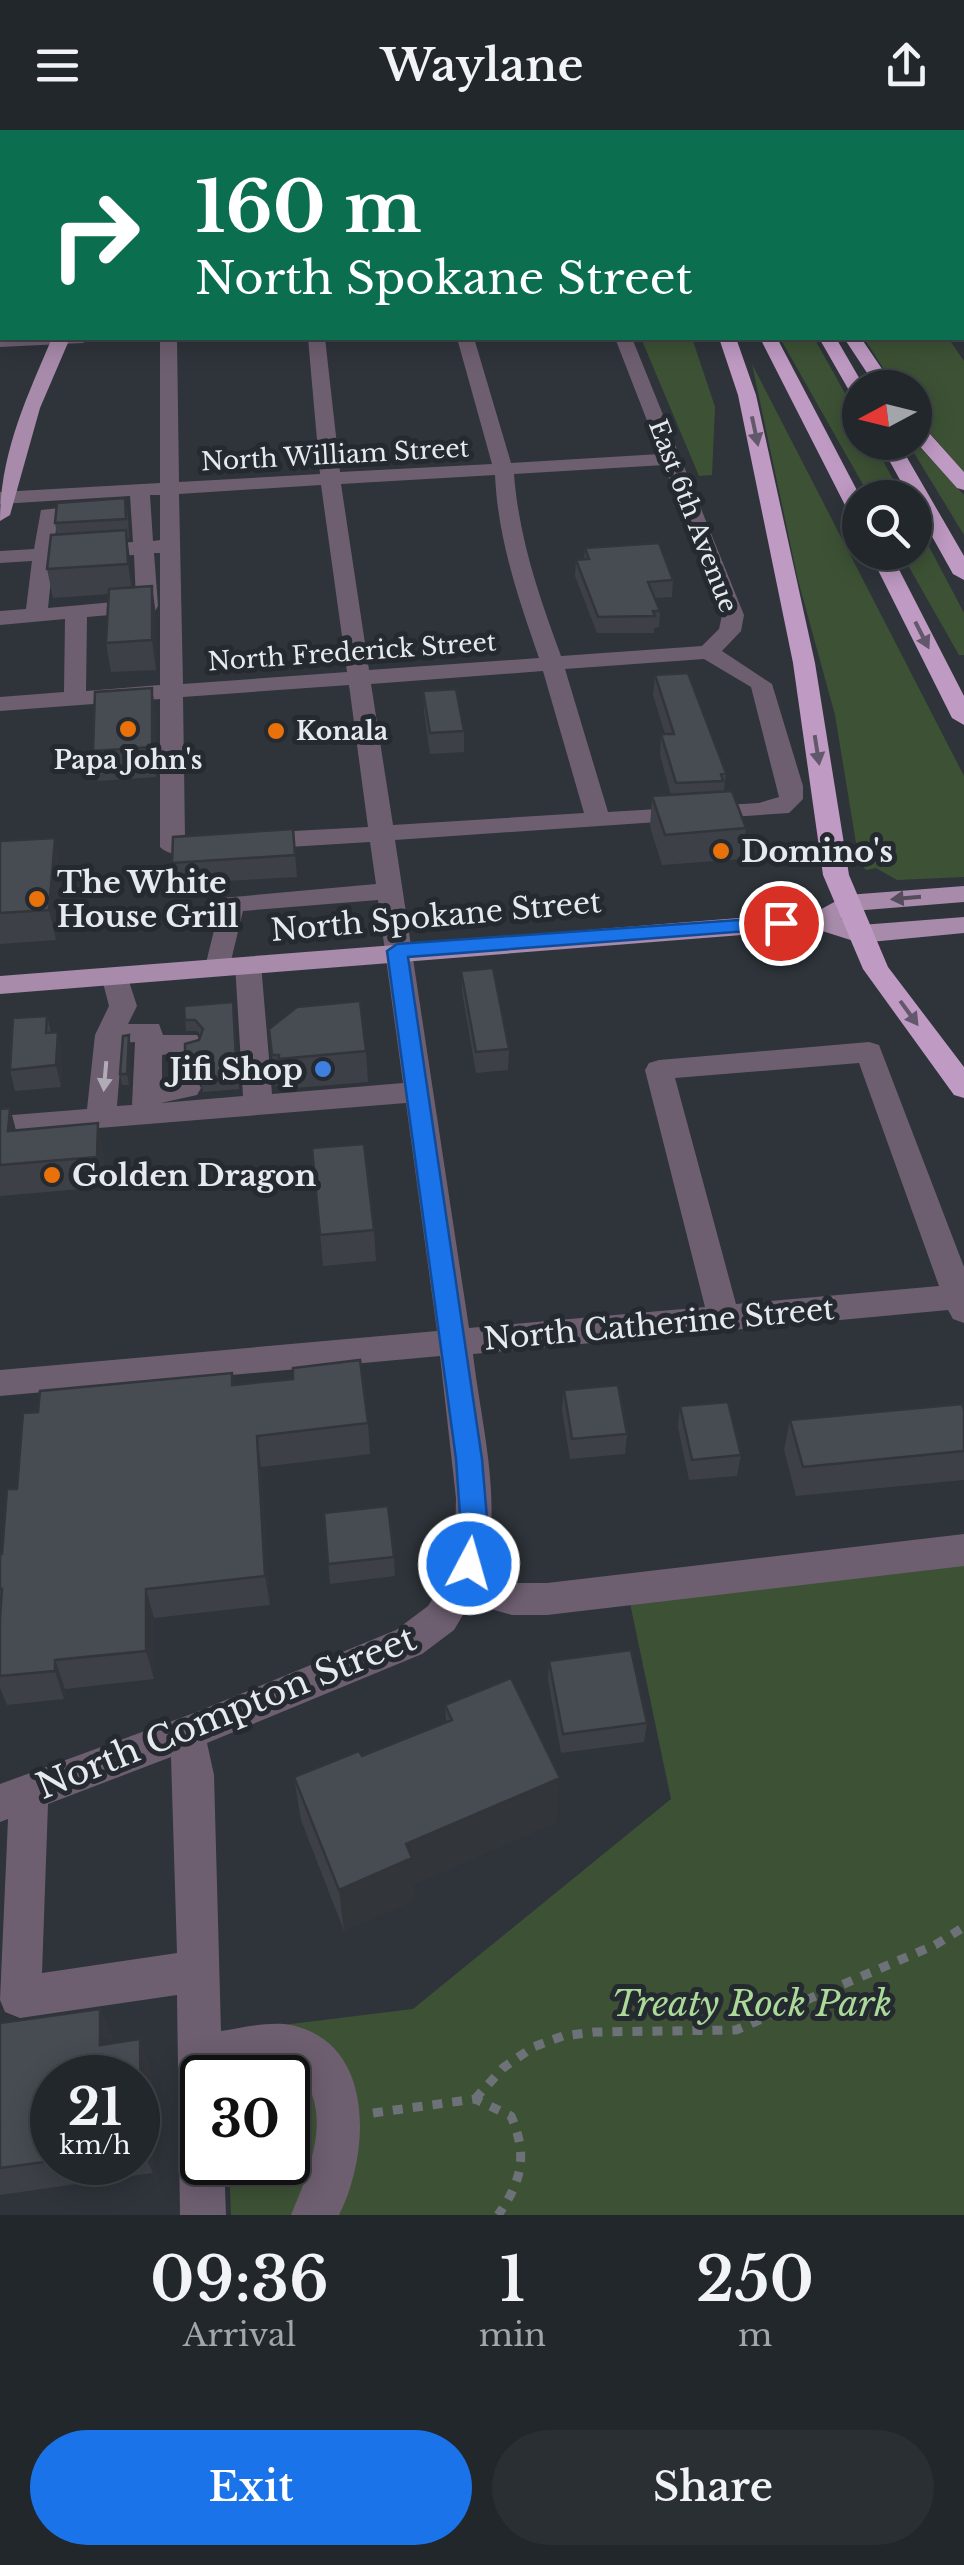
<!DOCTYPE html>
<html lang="en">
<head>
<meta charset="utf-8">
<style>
	:root { --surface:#22272c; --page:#2a2f34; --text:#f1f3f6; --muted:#a2a5a9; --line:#3f4448; --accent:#1a73e8 }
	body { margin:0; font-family:"Libre Baskerville",serif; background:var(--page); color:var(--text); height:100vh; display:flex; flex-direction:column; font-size:38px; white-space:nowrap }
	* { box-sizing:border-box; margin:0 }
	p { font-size:32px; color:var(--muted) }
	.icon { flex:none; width:55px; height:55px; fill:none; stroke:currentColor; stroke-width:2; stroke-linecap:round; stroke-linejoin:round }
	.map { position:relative; height:2085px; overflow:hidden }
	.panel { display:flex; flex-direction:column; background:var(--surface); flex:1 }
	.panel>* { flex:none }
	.banner { position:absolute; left:0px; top:0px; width:965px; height:210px; box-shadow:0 5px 25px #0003,0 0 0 2px var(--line); background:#0b6e4f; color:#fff; overflow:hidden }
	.needle { width:65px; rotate:263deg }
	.fabs { position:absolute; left:842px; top:240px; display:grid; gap:20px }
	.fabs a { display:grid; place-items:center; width:90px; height:90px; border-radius:50%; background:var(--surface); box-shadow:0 5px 25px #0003,0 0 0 2px var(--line); font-size:50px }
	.speed { position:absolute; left:30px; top:1925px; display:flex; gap:20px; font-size:50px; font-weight:700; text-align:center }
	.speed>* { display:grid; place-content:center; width:130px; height:130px; border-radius:50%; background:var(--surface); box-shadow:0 5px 25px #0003,0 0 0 2px var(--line); line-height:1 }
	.speed small { font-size:25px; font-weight:400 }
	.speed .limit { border:5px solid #111; border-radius:15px; background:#fff; color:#111 }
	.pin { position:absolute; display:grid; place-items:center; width:85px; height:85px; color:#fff; margin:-42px; border:5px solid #fff; border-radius:50%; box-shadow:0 2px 10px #0007 }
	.me { position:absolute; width:110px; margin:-55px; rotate:6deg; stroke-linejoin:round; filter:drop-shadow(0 0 8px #0008) }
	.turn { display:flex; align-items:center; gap:35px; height:210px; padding:0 30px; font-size:45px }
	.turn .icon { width:130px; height:130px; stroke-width:2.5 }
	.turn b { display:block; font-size:70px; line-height:85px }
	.eta { display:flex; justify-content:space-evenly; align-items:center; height:170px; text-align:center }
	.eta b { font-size:60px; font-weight:600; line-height:70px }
	.primary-button { display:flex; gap:20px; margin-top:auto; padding:20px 30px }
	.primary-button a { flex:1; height:115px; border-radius:60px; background:var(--accent); color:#fff; font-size:40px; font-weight:600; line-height:115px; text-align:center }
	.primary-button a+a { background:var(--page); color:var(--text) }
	header { display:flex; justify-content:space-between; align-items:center; height:130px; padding:0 30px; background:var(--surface); font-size:45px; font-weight:600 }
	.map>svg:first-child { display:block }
</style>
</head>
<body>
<header><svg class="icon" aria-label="menu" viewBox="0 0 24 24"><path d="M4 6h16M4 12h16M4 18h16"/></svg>Waylane<svg class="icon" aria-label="share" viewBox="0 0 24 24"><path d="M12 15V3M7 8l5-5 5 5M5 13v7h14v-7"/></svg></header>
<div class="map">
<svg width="964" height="2085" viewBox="0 0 964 2085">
	<rect width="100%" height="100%" fill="#2e343a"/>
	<path fill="#3d5235" d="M641,208H692L715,277L712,345L699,346Z
		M780,208H814L860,290V312L873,313L903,367H870Z
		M864,208H948L964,231V342L915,286V258L895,257Z
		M752,234L964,646V747L897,750L876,738L866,740L859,731L835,585L798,450Z
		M915,312L964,365V405L908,313Z
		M915,390L964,483V525H959L901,423L915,422Z
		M964,1434V2085H231L229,2033L288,2032V1948L226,1947L225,1902L413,1879L671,1669L630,1473Z"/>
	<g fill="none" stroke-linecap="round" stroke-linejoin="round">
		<path stroke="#6d7278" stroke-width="9" stroke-dasharray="10 10" stroke-linecap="butt" d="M475,1969L503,1938L533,1917L563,1906L595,1902L736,1900L935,1815L964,1797
			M373,1983L475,1969L511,1986C528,2025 522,2051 498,2085"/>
		<path fill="#6e5f70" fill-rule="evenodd" d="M21,0H35V2H21Z
			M403,0H417L418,2H404Z
			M532,0H546L547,2H533Z
			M815,0H830L831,2H817Z
			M0,107H2V117H0Z
			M962,161H964V171H962Z
			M962,194H964V206H962Z
			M0,207L2,208H92L83,213L0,217Z
			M160,208H177L179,352L320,344L308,208H325L340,342L492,334L457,208H474L511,333L660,324L615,208H632L744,485L741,501L722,521L772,554L803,656V669L789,683L395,710L469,1198L705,1177L645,940L649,933L659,930L869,912L879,915L964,1137V1193L953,1189L948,1180L473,1224C481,1294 504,1375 483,1444L512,1453H547L964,1404V1436L547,1485H512L470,1473L454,1500L422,1524L207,1613L214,1645L221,1901C242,1898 269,1891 291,1895C376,1913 370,2024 339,2085H291C309,2042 336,1979 296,1940L271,1938L202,1948V2032H224L226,2085H180L177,1865L20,1888L5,1882L0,1870L8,1689L0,1692V1654L194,1583L396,1500L428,1476L446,1448L455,1418L456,1368L440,1226L0,1266V1240L437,1201L406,973L0,1006V986L87,979L95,905L109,876L101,845L105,839H125L137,876L128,894H159L163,905H197L201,912L197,919L162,925V950L197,951L201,958L197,965L161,973L243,966L235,834L238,828H258L261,834L272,964L403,953L378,770L243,781L228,843H208L205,837L222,768L376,754L370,712L256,719L243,711L256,703L368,697L349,555L183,567L185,708L200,707L213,715C202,727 172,729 160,717V569L0,581V567L64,562L65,489L0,495V481L26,479L32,431L0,433V421L34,419L41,380L87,375L97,381L94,385L57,389L54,417L133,412L130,366L0,374V362L160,353ZM664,335L722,485L719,499L702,516L561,526C539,466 519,409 514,344ZM495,345C498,410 518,467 539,528L369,540L341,354ZM321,355L347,542L183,554L179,364ZM150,365H160V410L153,411ZM154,423H160V555L86,561L87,487L155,481L158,476ZM134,425L136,470L48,478L53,430ZM704,529L751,557L779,667L759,673L608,682L565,539ZM543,541L584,683L393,695L371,554ZM135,912L132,975L117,976L122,913ZM859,933L939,1156L736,1174L675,948ZM171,1627L177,1823L42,1843L48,1674Z"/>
		<path fill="#a88aab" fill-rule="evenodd" d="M52,208H70L40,278L10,385L0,391C0,324 26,269 52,208Z
			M964,756V772L853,781L841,789L861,795L964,787V803L860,813L816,799L0,864V846L816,782L847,765Z"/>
		<path fill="#bf9ac3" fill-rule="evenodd" d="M653,0H668L669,2H655Z
			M709,0H723L724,2H710Z
			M719,208H736L756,265L815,533L849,745L888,837L964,937V968L954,965L863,839L823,745L793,533L738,265Z
			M760,208H777L861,368L860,391L850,385Z
			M819,208H836L865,258H860V269L851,264Z
			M844,208H861L895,258H877Z
			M915,293L922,295L964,342V360L957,358L915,311Z
			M879,312H898L964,426V450L953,444L915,376V368H910Z
			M869,422H890L964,566V595L952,588Z"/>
	</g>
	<path fill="#3d4147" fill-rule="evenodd" d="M879,0H951L953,2H881Z
		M125,368L128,387L129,408L127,409L132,458L156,485V540L111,542L106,513L109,464L53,468L47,439L57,405L55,393Z
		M585,418L673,450L672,467L655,468L660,481L659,497L654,498V503H597L575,446L576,430H584Z
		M655,545L726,643L724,661L746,698L742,729L662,735L650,697L652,666L671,665L660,625L661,604H665L653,565Z
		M152,558L156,588V647L98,651L93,621Z
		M423,561L464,601V622L430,624L424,582Z
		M293,699L297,747L175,754L172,733Z
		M0,711L61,738L56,810L0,814Z
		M461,841L509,919L508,940L476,943L462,862Z
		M233,872L239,959L203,962L200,949L187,947L185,936L200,905L197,901H186L185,890Z
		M47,886L51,902H58L62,923L61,957L15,961L10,940Z
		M269,899L366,921L368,952L282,959V956H275Z
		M131,916L129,955H122L120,944Z
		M10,978L16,1000L104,1024V1057L0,1066V979Z
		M312,1018L374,1100L376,1131L323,1136Z
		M234,1255L368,1293L370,1324L261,1337L270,1475L154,1488V1549L65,1559L64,1569L7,1575L0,1558V1424H2L17,1359L38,1282Z
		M564,1260L627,1304L625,1324L570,1329L562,1280Z
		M680,1276L741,1325L737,1346L689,1350L678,1297Z
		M964,1280V1350L796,1366L784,1320L790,1290Z
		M324,1383L394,1427L395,1446L330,1454Z
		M549,1531L647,1593L644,1612L561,1623L548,1549Z
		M445,1575L557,1692L414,1754L415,1770L344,1801L301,1690L294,1647L362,1626L446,1592Z
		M100,1879L112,1907V1913L151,1937L153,2043L0,2065V1893ZM52,1948H138V2032H52Z"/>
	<path fill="#32353a" d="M126,400L130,429L132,463L128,434Z
		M152,456L156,485V540L152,510Z
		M152,558L156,588V647L152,617Z
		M55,708L61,738L56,810L49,780Z
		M58,902L62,923L61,957L56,935Z
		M129,905L131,916L129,955L127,944Z
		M10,978L18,1009L8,1001Z
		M98,993L104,1024V1057L97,1027Z
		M257,1306L261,1337L270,1475L265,1446Z
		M146,1459L154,1488V1549L146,1521Z
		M55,1530L65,1559L64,1569L55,1541Z
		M560,1648L557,1692L414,1754L415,1770L344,1801L339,1760L406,1714Z
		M100,1879L112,1907V1943L100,1915Z
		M140,1909L151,1937L153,2043L141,2018Z"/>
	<path fill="#474c53" stroke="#32353a" stroke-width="2.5" d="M257,0H292L293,2H257Z
		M898,0H951L953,2H900Z
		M962,13L964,15V53H962Z
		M0,72L2,76L1,93L0,80Z
		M125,368L126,389L55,393L57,373Z
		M126,400L128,434L47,439L51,405Z
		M659,413L673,450L648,452L660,481H653L655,486L598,487L576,430L589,429L585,418Z
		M152,456V510L106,513L109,459Z
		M688,543L726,643L721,644L723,651L676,653L661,604H674L655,545Z
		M152,558V617L93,621L95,562Z
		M456,559L464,601L430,603L423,561Z
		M732,661L746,698L665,705L652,666Z
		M293,699L295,725L172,733L173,707Z
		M55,708L49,780L0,783V711Z
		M493,838L509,919L476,922L461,841Z
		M360,871L366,921L279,929V925H272L269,899L297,877Z
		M233,872L237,948L201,951L199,938L185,936V914L199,910L203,899L195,890H185L184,876Z
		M47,886L46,903L58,902L56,935L10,940L13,888Z
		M129,905L127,944H120L123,906Z
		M10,978L8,1001L98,993L97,1027L0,1035V979Z
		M364,1014L374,1100L320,1105L312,1018Z
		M360,1230L368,1293L257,1306L265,1446L146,1459V1521L55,1530V1541L0,1546V1489L2,1459H0V1424H2L7,1359H17L23,1283L38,1282L40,1261L232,1243V1255L293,1249V1238Z
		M618,1255L627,1304L572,1309L564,1260Z
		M728,1272L741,1325L692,1330L680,1276Z
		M962,1274L964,1280V1321L803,1337L790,1290Z
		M388,1376L394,1427L328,1434L324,1383Z
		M631,1520L647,1593L563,1604L549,1531Z
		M511,1548L560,1648L406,1714L412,1728L339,1760L294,1647L359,1621L362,1626L452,1590L445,1575Z
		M100,1879V1915L140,1909L141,2018H138V1948H52V2031L0,2038V1893Z"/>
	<defs><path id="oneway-solid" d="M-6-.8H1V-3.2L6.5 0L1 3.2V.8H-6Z" transform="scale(2.5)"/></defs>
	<g fill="#63576b">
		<use href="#oneway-solid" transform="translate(755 301) rotate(78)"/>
		<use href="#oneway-solid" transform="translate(922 505) rotate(63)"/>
		<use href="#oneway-solid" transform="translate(817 620) rotate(81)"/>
		<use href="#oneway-solid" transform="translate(909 883) rotate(54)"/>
	</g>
	<use fill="#534c5b" href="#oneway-solid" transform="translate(906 768) rotate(175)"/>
	<use fill="#b0abb5" href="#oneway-solid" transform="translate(105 946) rotate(95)"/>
	<path fill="#1a73e8" stroke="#114b97" stroke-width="2.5" d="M781,787L791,793L788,798L408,827L482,1329L488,1400L479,1443L469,1446L459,1443L455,1434L461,1400L456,1329L387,821L397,814Z"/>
	<g fill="#e8710a" stroke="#252a30" stroke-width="4">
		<circle cx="128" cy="599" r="10"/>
		<circle cx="276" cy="601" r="10"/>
		<circle cx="721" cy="721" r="10"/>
		<circle cx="37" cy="769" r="10"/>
		<circle cx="52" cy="1045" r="10"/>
	</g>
	<circle fill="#3f7fe0" stroke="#252a30" stroke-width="4" cx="323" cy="939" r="10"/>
	<g text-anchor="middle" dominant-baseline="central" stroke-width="10" stroke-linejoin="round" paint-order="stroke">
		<g font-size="25" fill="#e6eaee" stroke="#252a30">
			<text transform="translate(335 325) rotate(-3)">North William Street</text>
			<text transform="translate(693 386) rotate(69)">East 6th Avenue</text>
			<text transform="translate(352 522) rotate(-4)">North Frederick Street</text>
		</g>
		<g font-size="25" font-weight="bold" fill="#e6eaee" stroke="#252a30" text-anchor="start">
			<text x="296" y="601">Konala</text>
			<text x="128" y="630" text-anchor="middle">Papa John's</text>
		</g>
		<g font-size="30" font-weight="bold" fill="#e6eaee" stroke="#252a30" text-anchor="start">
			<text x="741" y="721">Domino's</text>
			<text x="57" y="752">The White<tspan x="57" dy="34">House Grill</tspan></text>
			<text x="303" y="939" text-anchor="end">Jifi Shop</text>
			<text x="72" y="1045">Golden Dragon</text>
		</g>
		<g font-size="30" fill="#e6eaee" stroke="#252a30">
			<text transform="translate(436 786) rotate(-5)">North Spokane Street</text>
			<text transform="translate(659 1194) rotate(-5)">North Catherine Street</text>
		</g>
		<g font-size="35" fill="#e6eaee" stroke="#252a30">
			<text transform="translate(226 1582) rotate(-22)">North Compton Street</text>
		</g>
		<g font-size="35" font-style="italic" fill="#aad998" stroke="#252a30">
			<text x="752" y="1873">Treaty Rock Park</text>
		</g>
	</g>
</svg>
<div class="fabs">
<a><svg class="needle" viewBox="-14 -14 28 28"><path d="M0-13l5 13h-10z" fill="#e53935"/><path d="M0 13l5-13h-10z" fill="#a2a5a9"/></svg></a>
<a><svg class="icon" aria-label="search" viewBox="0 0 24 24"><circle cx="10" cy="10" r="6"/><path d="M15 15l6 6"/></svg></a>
</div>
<div class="speed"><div>21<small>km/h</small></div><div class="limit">30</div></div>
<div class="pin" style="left:781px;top:793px;background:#d93025"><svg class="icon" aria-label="arrive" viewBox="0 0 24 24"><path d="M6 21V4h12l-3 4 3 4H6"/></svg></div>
<svg class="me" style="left:469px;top:1434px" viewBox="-20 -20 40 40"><circle r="17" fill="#1a73e8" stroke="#fff" stroke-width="3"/><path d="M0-11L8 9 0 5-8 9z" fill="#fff"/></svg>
<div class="banner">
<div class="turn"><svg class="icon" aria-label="right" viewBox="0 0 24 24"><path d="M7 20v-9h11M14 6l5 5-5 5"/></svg><div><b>160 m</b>North Spokane Street</div></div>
</div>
</div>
<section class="panel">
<div class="eta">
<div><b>09:36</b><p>Arrival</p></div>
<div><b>1</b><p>min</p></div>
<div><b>250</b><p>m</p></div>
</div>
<div class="primary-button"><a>Exit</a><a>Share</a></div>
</section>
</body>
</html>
